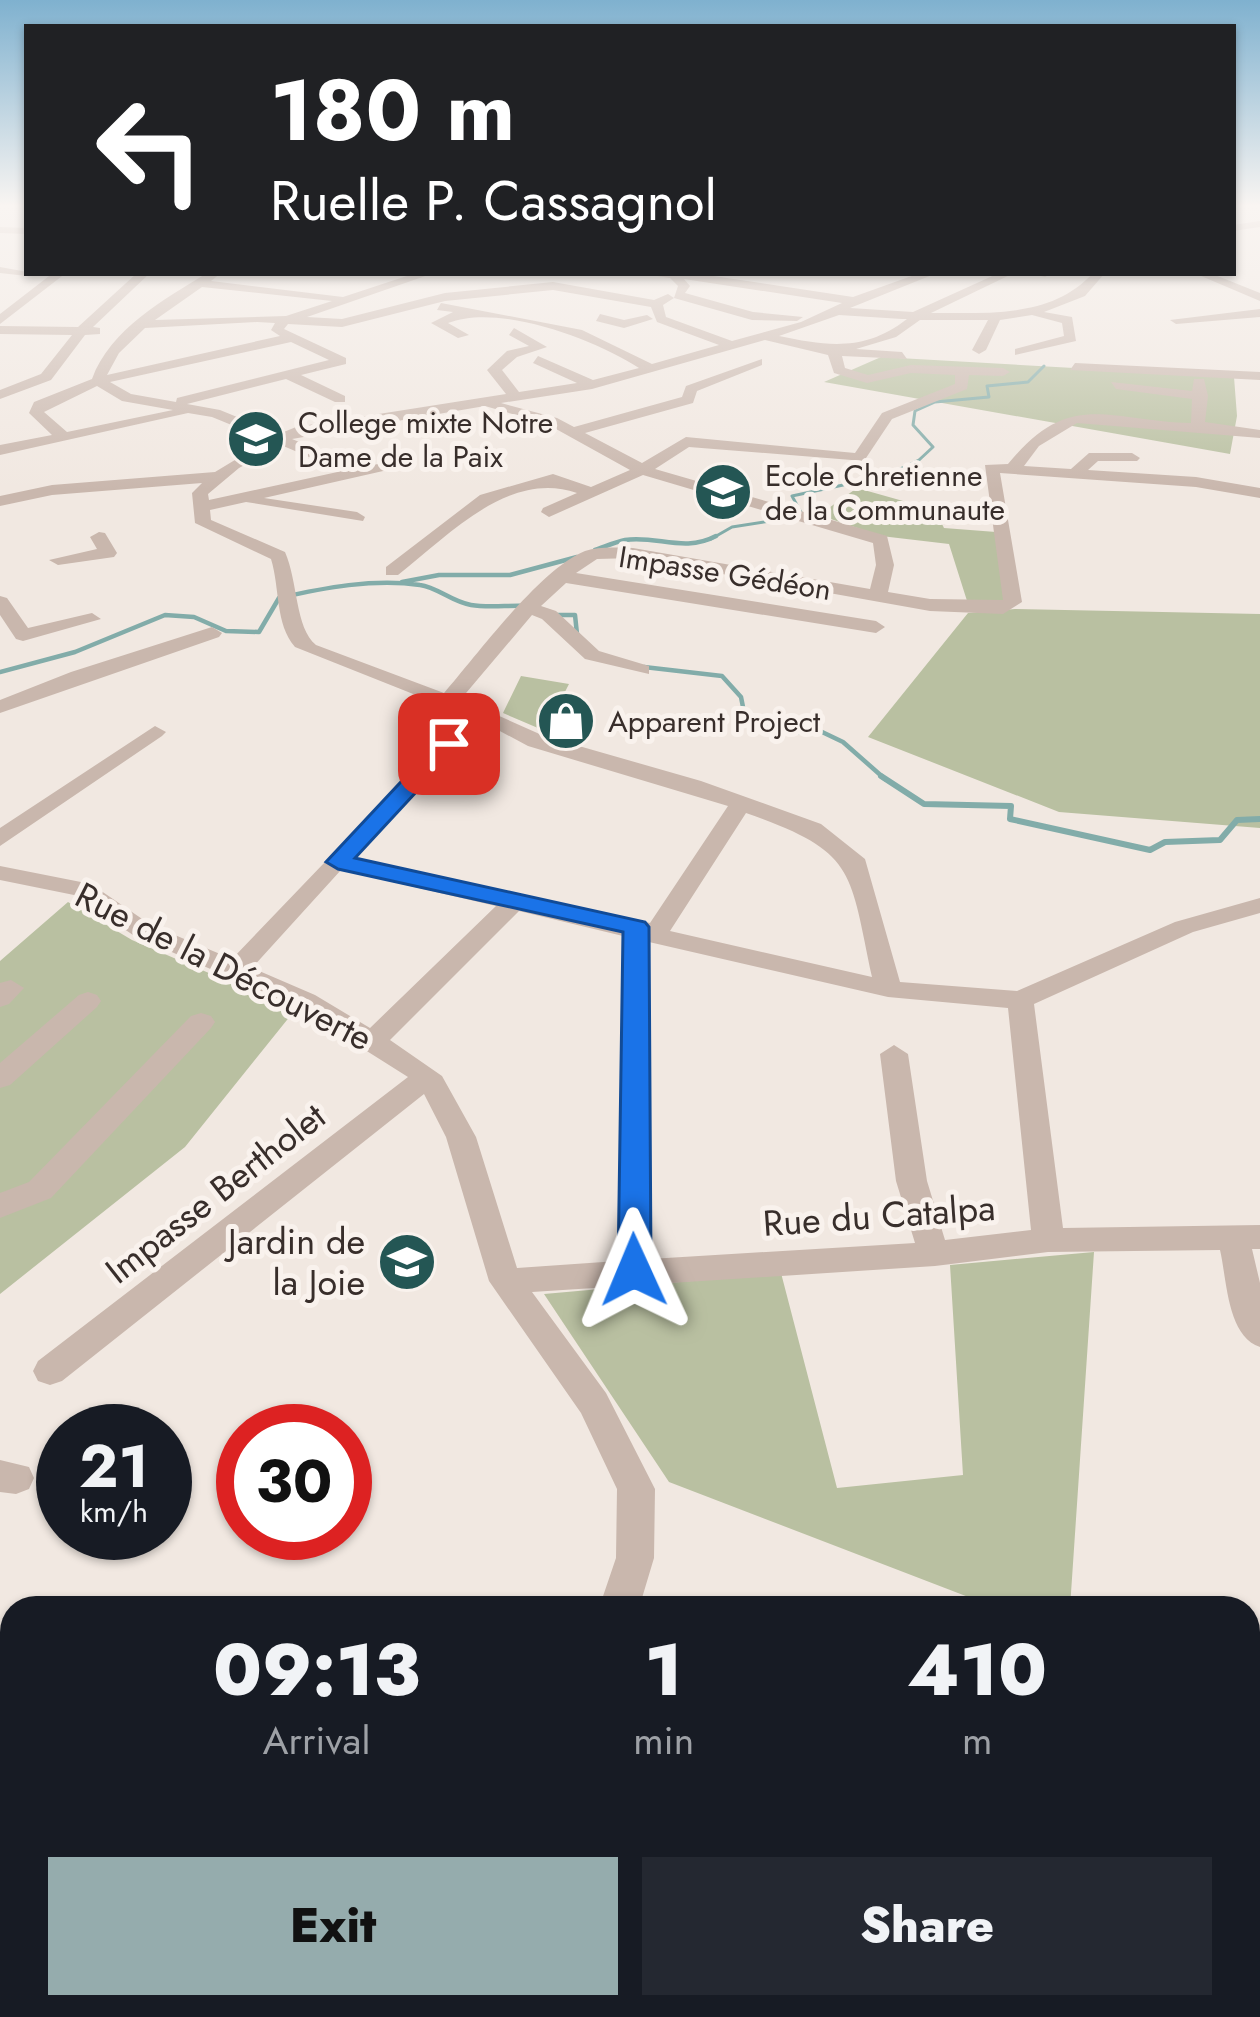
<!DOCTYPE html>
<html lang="en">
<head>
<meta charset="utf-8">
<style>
	:root { --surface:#171b24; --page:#242831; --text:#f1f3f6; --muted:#9ea1a6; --accent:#95acad }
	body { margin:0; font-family:Jost,sans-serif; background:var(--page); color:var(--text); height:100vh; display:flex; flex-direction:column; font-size:45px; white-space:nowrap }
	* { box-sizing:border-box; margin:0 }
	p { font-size:39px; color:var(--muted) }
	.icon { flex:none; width:66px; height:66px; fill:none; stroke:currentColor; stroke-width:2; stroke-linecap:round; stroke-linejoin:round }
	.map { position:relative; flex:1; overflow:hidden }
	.panel { position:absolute; left:0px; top:1596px; width:1260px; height:423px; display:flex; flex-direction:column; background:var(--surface); border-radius:36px 36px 0 0; box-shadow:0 3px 9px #0004 }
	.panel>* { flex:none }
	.guide { position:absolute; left:24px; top:24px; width:1212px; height:252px; border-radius:0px; box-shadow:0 3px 9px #0004; background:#202124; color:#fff; overflow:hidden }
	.speed { position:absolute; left:36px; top:1404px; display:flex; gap:24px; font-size:60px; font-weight:700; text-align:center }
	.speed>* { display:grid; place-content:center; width:156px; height:156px; border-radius:50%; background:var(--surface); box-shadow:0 3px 9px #0004; line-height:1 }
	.speed small { font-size:30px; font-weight:400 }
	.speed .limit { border:18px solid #d22; background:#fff; color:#111 }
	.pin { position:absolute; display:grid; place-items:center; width:102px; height:102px; color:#fff; margin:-51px; border-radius:24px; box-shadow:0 6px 18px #0006 }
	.me { position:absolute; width:132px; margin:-66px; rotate:359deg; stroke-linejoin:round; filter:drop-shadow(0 0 9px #0008) }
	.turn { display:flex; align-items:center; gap:42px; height:252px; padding:0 48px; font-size:54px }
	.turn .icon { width:156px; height:156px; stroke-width:2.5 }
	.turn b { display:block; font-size:84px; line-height:102px }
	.eta { display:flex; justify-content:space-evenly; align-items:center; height:204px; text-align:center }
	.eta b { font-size:72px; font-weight:800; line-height:84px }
	.action { display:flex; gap:24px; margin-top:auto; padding:24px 48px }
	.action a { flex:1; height:138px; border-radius:0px; background:var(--accent); color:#111; font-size:48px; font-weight:800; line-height:138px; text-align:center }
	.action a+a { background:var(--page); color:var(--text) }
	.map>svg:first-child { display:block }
</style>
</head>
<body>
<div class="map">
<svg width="1260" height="2017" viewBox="0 0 1260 2017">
	<rect width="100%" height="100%" fill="#f1e8e1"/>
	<path fill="#b9c0a1" d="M881,357L1234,377L1237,416L1230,454L824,382Z
		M857,488L935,510L944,528L996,532L1009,603L968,604L949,544L881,536L819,515Z
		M1015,609L1260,614V828L1059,812L868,737L968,613Z
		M521,676L569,684L545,731L503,713Z
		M68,902L132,940L295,1010L185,1147L0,1294V961Z
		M1094,1252L1070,1608H997L669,1482L544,1294L781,1273L837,1488L963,1475L950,1265Z"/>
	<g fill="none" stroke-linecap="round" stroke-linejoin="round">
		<path stroke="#82aca9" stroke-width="3" d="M711,539L732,527L803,516L792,496L885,476L919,460L933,447L913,425L915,411L935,402L989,397L987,386L1028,382L1044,366"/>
		<path stroke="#82aca9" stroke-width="4.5" d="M595,550C604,547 615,542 625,540C657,535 684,553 716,536
			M402,582L439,575H510L577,557
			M556,615H575L577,634
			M644,667L722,676L741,697L745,717L780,733L820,731L843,742L885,779
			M0,672L75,652L165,615L194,617L226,631L259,632L279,598C323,588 374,578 420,585C437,587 452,602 471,605C488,608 509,605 527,606"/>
		<path stroke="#82aca9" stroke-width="6" d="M881,776L924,804L1011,806L1010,819L1150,850L1165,842L1220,840L1237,820L1260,819"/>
		<path stroke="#82aca9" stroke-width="9" d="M0,1710L12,1702
			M1031,2007L1055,2017"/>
		<path fill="#c9b7ad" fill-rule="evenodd" d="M1260,221V227L1233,231V225Z
			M0,227L27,228V234L0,233Z
			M0,267L33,273L27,276L0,273Z
			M53,273H66L0,324V314Z
			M137,273H150L93,327L100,328V334L85,335L51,380L0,399V390L41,374L72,335L0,334V326L78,327Z
			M207,273H221L211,281L343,297L416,273H434L307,317L342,319L445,293L553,282L654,300L668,294L674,298L663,305L666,317L732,341L801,322L842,303L684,279L690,286L685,293L753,312L803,317L797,321L752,320L674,298L678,286L670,278L638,273L700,274L853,297L920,273H937L850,308L913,312L999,273H1014L931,313H941C995,313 1054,316 1093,273H1105L1085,296L1044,312L1072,317L1076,341L1015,355V349L1064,336L1062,323L1032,315L1000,320L986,350L979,354L972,350L988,320H920L896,337L856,349L902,352L907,359L842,356L845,368L868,375L911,365L1003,368L1010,372L1003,376L969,375L967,389L892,419L864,461L689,447L655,469L887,536L894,565L888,592L930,599L1003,600L985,465L1008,464C1070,388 1107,421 1191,423L1192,399L1116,389L1111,382L1192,391L1194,379H1204L1208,396L1205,422L1260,430V438L1077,423L1039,446L1024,466L1071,469L1089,453H1132L1140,458L1137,461H1098L1088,470L1196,477L1260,488V498L1196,487L1000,473L1022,602L1003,614L930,611L633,558L597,559L576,573L876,621L885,627L876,633L566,583L541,606L556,611L599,651L649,666V674L585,659L542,619L532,615L461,699L544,736L701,781L821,824L865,859L900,982L1017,991L1175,922L1260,898V913L1193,932L1034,1004L1063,1228L1260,1225V1249H1252L1260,1283V1347C1227,1336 1227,1280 1220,1250L1048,1252L935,1266L532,1292L606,1393L655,1489L654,1558L639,1608H599L616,1558L617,1489L581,1413L489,1281L446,1137L424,1094L62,1381L50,1385L38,1381L33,1371L38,1361L408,1077L297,1007L133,935L74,895L0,880V866L91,884L151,925L232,959L466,715L295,647C275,624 280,588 271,559L195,523L192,493L202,483L52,495L0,506V496L52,485L215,472L268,440L212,417L188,413L0,455V445L52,435L29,413L34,402L92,379C110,329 165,299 207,273ZM202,287L332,301L286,316L155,320ZM553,290L651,307L657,322L719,345L652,364L582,330L441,303L437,310L453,312L431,323L458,338L469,335L448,323C499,303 594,339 639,368L593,380L538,356L533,363L577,383L519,392L502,370L517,357L547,347L514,328L509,335L529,346L507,351L487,370L506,394L296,427L279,434L220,410L187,404L286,379L335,402H345V396L301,375L346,364V358L284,329L288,324L342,327L445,301ZM839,315L902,319H907C865,352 827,346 779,336ZM257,322L275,323L271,330L280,336L107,375L119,353L145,328ZM765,340L828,355L834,373L867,383L911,373L955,375V384L882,413L855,453L686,437L642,463L585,433L693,403L697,391L762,365V359L686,386L682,397L574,427L557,418L501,403L592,389ZM291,342L329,360L177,398L176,402L131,394L110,382ZM97,386L122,401L173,410L67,432L44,412ZM485,406L547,424L630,470L591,487L553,474L480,495L386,567V575H398C448,536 509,469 577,493L543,508L541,512L549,517L643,475L873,543L876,565L870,589L633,548C618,548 600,546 585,551C540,569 477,655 444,693L316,645C295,628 298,581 285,552L211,520L210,510L246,502L363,521L365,517L357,512L264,498L414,464V458L360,467L292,439ZM281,445L342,471L209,500L208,494L239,468ZM483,722L528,746L728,806L650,923L352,858ZM746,813C856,852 849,868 872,977L670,931ZM341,870L496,906L370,1028L315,995L252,968ZM519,911L623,936L618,1261L517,1268L476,1137L442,1076L390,1040ZM649,942L888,997L1008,1008L1031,1230L945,1240L927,1181L908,1054L894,1045L880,1054L896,1181L915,1243L650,1259Z
			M1028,273H1050L1051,274L1045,277Z
			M1194,273H1210L1260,293V301Z
			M1260,309V317L1176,324L1170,320Z
			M600,314L624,320L647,315L653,319L624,328L596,321Z
			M1075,363L1260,372V380L1070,370Z
			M99,532L105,533L117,553L114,557L58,565L49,560L97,549L90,537Z
			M0,596L7,598L28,628L92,613L101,619L23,641L16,639L0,615Z
			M212,627L222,633L219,637L0,713V700L71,672Z
			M155,726L166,732L162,736L0,846V828Z
			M11,980L24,988L9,1004L0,1007V983Z
			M88,992L97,995L101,1001L97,1007L10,1085L0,1088V1063L79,995Z
			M201,1013L211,1016L215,1022L211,1028L51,1198L0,1218V1193L29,1182L191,1016Z
			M0,1460L29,1467L34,1478L29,1489L16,1494L0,1492Z
			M0,1804L12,1809V1853L0,1848Z
			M1248,1937L1260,1939V1987L1248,1983Z
			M207,2007H265L261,2017H203Z
			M381,2007H448L452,2017H385Z"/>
	</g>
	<linearGradient id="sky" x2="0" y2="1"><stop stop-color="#7fb1cf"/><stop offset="0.42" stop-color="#f9f5f2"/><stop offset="1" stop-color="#f9f5f2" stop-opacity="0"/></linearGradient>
	<rect width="1260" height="490" fill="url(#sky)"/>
	<path fill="#1a73e8" stroke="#114b97" stroke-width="3" d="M449,737L456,739V749L355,858L645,922L649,927L651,1270L646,1279L634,1283L623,1279L618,1270L623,932L338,869L326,862L441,739Z"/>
	<defs>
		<symbol id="school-disc" viewBox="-11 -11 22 22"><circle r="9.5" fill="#245654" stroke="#f9f2ed"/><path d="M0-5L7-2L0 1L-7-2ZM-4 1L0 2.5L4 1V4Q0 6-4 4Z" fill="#fff"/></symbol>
		<symbol id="shop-disc" viewBox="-11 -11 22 22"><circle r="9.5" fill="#245654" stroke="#f9f2ed"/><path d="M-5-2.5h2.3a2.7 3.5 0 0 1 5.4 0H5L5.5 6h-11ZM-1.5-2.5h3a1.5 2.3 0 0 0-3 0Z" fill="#fff"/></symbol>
	</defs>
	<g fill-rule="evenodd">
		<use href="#school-disc" x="223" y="406" width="66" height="66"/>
		<use href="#school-disc" x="690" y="459" width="66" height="66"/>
		<use href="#shop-disc" x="533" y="688" width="66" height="66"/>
		<use href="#school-disc" x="374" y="1229" width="66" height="66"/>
	</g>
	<g text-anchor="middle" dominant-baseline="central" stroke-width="10" stroke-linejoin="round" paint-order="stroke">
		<g font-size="30" fill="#382e2b" stroke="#f9f2ed" text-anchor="start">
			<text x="298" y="422">College mixte Notre<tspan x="298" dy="34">Dame de la Paix</tspan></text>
			<text x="765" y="475">Ecole Chretienne<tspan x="765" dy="34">de la Communaute</tspan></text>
			<text x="608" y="721">Apparent Project</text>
		</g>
		<g font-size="30" fill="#382e2b" stroke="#f9f2ed">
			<text transform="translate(725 573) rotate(9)">Impasse Gédéon</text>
		</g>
		<g font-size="36" fill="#382e2b" stroke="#f9f2ed">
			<text transform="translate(224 966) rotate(27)">Rue de la Découverte</text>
			<text transform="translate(215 1193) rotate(-38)">Impasse Bertholet</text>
			<text transform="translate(879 1215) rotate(-4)">Rue du Catalpa</text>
		</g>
		<g font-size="36" fill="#382e2b" stroke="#f9f2ed" text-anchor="end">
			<text x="365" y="1241">Jardin de<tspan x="365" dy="41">la Joie</tspan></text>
		</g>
	</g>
</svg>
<div class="speed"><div>21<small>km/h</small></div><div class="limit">30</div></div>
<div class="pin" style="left:449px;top:744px;background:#d93025"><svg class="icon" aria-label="arrive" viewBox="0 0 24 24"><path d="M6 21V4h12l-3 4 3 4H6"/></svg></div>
<svg class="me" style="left:634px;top:1270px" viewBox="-20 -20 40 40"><path d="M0-17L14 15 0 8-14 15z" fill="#1a73e8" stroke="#fff" stroke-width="4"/></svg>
<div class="guide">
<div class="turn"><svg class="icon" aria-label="left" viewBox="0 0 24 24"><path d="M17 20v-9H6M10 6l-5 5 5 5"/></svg><div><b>180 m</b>Ruelle P. Cassagnol</div></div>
</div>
<section class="panel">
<div class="eta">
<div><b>09:13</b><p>Arrival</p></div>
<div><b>1</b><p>min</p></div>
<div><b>410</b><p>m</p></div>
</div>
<div class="action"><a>Exit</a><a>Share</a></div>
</section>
</div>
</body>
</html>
